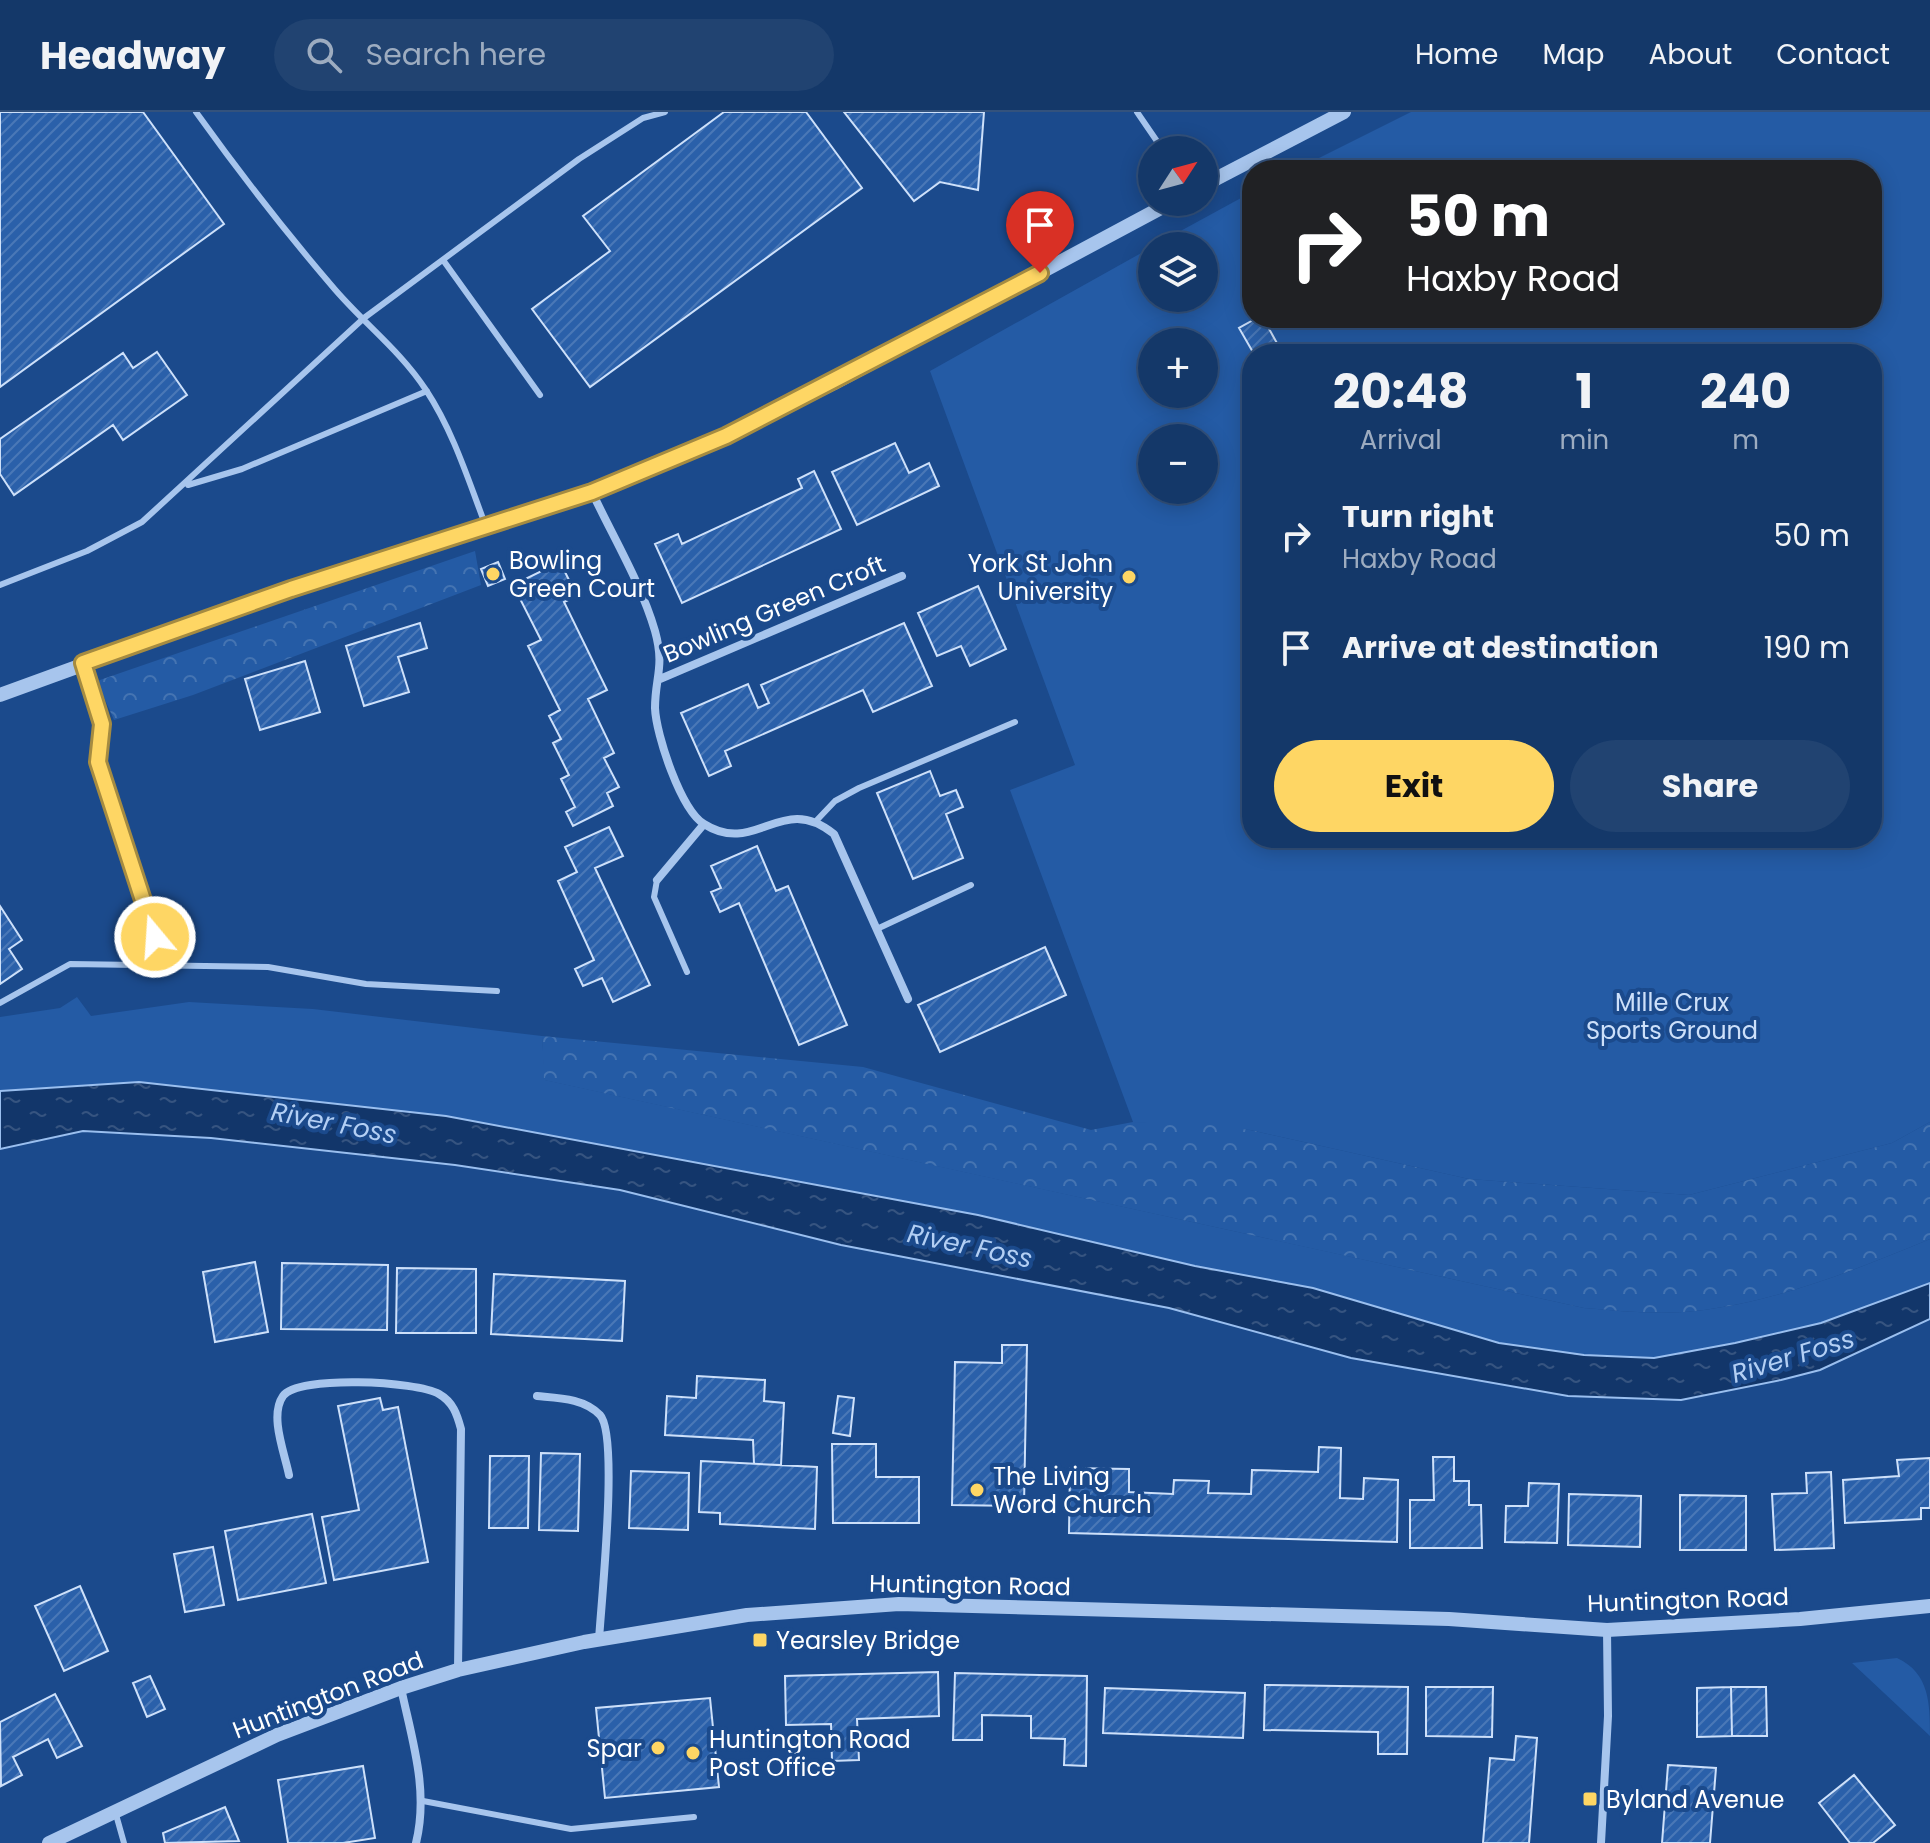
<!DOCTYPE html>
<html lang="en">
<head>
<meta charset="utf-8">
<style>
	:root { --surface:#143869; --page:#214371; --text:#f1f3f6; --muted:#9dacc0; --line:#33527d; --accent:#fed664 }
	body { margin:0; font-family:Poppins,sans-serif; background:var(--page); color:var(--text); height:100vh; display:flex; flex-direction:column; font-size:30px; white-space:nowrap }
	* { box-sizing:border-box; margin:0 }
	p { font-size:26px; color:var(--muted) }
	.icon { flex:none; width:44px; height:44px; fill:none; stroke:currentColor; stroke-width:2; stroke-linecap:round; stroke-linejoin:round }
	.map { position:relative; flex:1; overflow:hidden }
	.drawer { position:absolute; left:1242px; top:232px; width:640px; height:504px; display:flex; flex-direction:column; background:var(--surface); border-radius:32px; box-shadow:0 4px 20px #0003,0 0 0 2px var(--line) }
	.drawer>* { flex:none }
	.guide { position:absolute; left:1242px; top:48px; width:640px; height:168px; border-radius:32px; box-shadow:0 4px 20px #0003,0 0 0 2px var(--line); background:#202124; color:#fff; overflow:hidden }
	.needle { width:52px; rotate:54deg }
	.fabs { position:absolute; left:1138px; top:24px; display:grid; gap:16px }
	.fabs a { display:grid; place-items:center; width:80px; height:80px; border-radius:50%; background:var(--surface); box-shadow:0 4px 20px #0003,0 0 0 2px var(--line); font-size:40px }
	.pin { position:absolute; display:grid; place-items:center; width:68px; height:68px; color:#fff; margin:-82px -34px; border-radius:50% 50% 50% 0; rotate:-45deg; box-shadow:0 0 8px #0007 }
	.pin .icon { rotate:45deg }
	.me { position:absolute; width:88px; margin:-44px; rotate:342deg; stroke-linejoin:round; filter:drop-shadow(0 0 6px #0008) }
	.turn { display:flex; align-items:center; gap:28px; height:168px; padding:0 32px; font-size:36px }
	.turn .icon { width:104px; height:104px; stroke-width:2.5 }
	.turn b { display:block; font-size:56px; line-height:68px }
	.eta { display:flex; justify-content:space-evenly; align-items:center; height:136px; text-align:center }
	.eta b { font-size:48px; font-weight:700; line-height:56px }
	.primary-button { display:flex; gap:16px; margin-top:auto; padding:16px 32px }
	.primary-button a { flex:1; height:92px; border-radius:48px; background:var(--accent); color:#111; font-size:32px; font-weight:700; line-height:92px; text-align:center }
	.primary-button a+a { background:var(--page); color:var(--text) }
	ul { padding:0; list-style:none }
	li { display:flex; align-items:center; gap:24px; height:112px; padding:0 32px }
	li div { flex:1 }
	li b { display:block; font-size:30px }
	li em { font-style:normal }
	header { display:flex; align-items:center; gap:48px; box-sizing:border-box; height:112px; padding:0 40px; background:var(--surface); border-bottom:2px solid var(--line) }
	header strong { font-size:38px }
	nav { display:flex; gap:44px; margin-inline-start:auto; font-size:28px }
	.search { width:560px; height:72px; background:var(--page); display:flex; align-items:center; gap:20px; box-sizing:border-box; padding:0 28px; border-radius:44px; color:var(--muted); font-size:30px }
	.map>svg:first-child { display:block }
</style>
</head>
<body>
<header>
<strong>Headway</strong>
<div class="search"><svg class="icon" aria-label="search" viewBox="0 0 24 24"><circle cx="10" cy="10" r="6"/><path d="M15 15l6 6"/></svg>Search here</div>
<nav><a>Home</a><a>Map</a><a>About</a><a>Contact</a></nav>
</header>
<div class="map">
<svg width="1930" height="1731" viewBox="0 0 1930 1731">
	<defs>
		<pattern id="forest-crowns" width="20" height="18" patternUnits="userSpaceOnUse" patternTransform="scale(2)"><rect width="20" height="18" fill="#245ba5"/><path d="M2 6a3 3 0 1 1 6 0M12 15a3 3 0 1 1 6 0" fill="none" stroke="#4574b2"/></pattern>
		<pattern id="water-ripples" width="26" height="14" patternUnits="userSpaceOnUse" patternTransform="scale(2)"><rect width="26" height="14" fill="#12366a"/><path d="M2 4q2-2 4 0t4 0M15 11q2-2 4 0t4 0" fill="none" stroke="#365480"/></pattern>
		<pattern id="building-hatch" width="6" height="6" patternUnits="userSpaceOnUse" patternTransform="scale(2)"><rect width="6" height="6" fill="#2a60aa"/><path d="M-1 1l2-2M0 6l6-6M5 7l2-2" fill="none" stroke="#4a78b7"/></pattern>
	</defs>
	<rect width="100%" height="100%" fill="#1b4a8c"/>
	<path fill="#245ba5" fill-rule="evenodd" d="M1411,0H1930V1010L1892,1031L1689,1083L1469,1067L1250,1018L1133,1010L1010,678L1075,653L930,259L1152,135V186H1204V134H1153L1252,80V206H1872V58H1295ZM1152,230H1204V282H1152ZM1252,242H1872V726H1252ZM1152,326H1204V378H1152Z
		M77,885L91,904L189,890L313,897L542,924L545,968L1584,1196C1621,1199 1658,1203 1695,1199C1777,1190 1855,1158 1930,1127V1171L1821,1211L1735,1231L1654,1246L1584,1243L1499,1231L1313,1176L1195,1154L978,1103L446,1004L139,970L0,979V905L60,896Z
		M1897,1546C1930,1561 1930,1593 1930,1624L1852,1551Z"/>
	<path fill="url(#forest-crowns)" d="M475,439L481,473L193,583L114,608L97,569Z
		M542,924L863,955L1091,1018L1133,1010L1196,1011L1250,1018L1469,1067L1689,1083L1892,1031L1930,1010V1127C1855,1158 1777,1190 1695,1199C1658,1203 1621,1199 1584,1196L544,968Z"/>
	<path fill="url(#water-ripples)" stroke="#9abfef" stroke-width="2" d="M139,970L446,1004L978,1103L1195,1154L1313,1176L1499,1231L1584,1243L1654,1246L1735,1231L1821,1211L1930,1171V1207L1820,1258L1781,1268L1681,1288L1568,1284L1351,1246L1169,1196L841,1133L620,1078L455,1053L211,1026L83,1019L0,1037V979Z"/>
	<path fill="url(#building-hatch)" stroke="#cde0fa" stroke-width="2" d="M0,0H143L224,112L0,275Z
		M724,0H806L862,76L590,275L532,197L610,139L583,104Z
		M844,0H984L978,78L940,70L914,89Z
		M1257,206H1263L1283,242H1254L1239,216Z
		M157,240L187,283L123,328L113,313L14,383L0,362V327L123,241L133,256Z
		M895,331L909,361L929,351L939,374L857,413L832,360Z
		M814,359L841,417L682,491L655,432L678,422L682,432L802,376L798,367Z
		M498,450L505,467L488,474L481,457Z
		M560,450L577,484L564,490L607,578L588,587L614,641L604,646L619,675L607,681L613,694L573,714L566,700L575,695L561,667L569,663L553,631L561,627L549,604L560,598L528,534L541,528L513,473Z
		M978,474L1006,537L970,554L961,534L937,544L918,501Z
		M420,511L427,536L398,545L409,580L364,594L346,534Z
		M904,511L932,574L873,600L863,578L725,639L731,654L709,664L681,601L748,572L758,596L769,591L761,573Z
		M305,549L320,600L260,618L245,567Z
		M930,659L940,684L956,678L963,695L946,702L963,746L913,767L877,681Z
		M609,715L623,744L595,756L650,873L613,890L602,866L583,874L575,857L594,848L558,769L577,760L565,735Z
		M757,734L776,779L788,774L847,913L799,933L739,791L720,800L711,780L721,776L711,754Z
		M0,794L22,828L9,837L22,857L0,872Z
		M1045,835L1066,883L940,940L918,893Z
		M255,1150L268,1220L215,1230L203,1160Z
		M282,1151L388,1153L387,1218L281,1217Z
		M397,1156L476,1157V1221H396Z
		M494,1162L625,1169L622,1229L491,1222Z
		M1002,1233H1027L1024,1394L952,1393L955,1250L1002,1251Z
		M697,1264L765,1268L764,1289L784,1291L781,1353L754,1352L753,1328L665,1323L667,1284L696,1286Z
		M838,1284L854,1286L850,1324L833,1321Z
		M380,1286L383,1298L398,1295L428,1450L334,1468L322,1405L359,1398L338,1294Z
		M832,1332H876V1365H919V1411H833Z
		M1319,1335L1341,1336L1340,1386L1363,1387L1364,1366L1398,1368L1397,1430L1069,1421L1070,1356L1129,1357V1380L1173,1382L1174,1368L1209,1369L1208,1381L1251,1382L1252,1358L1318,1360Z
		M541,1341L580,1342L578,1419L539,1418Z
		M490,1344H529L528,1416H489Z
		M1433,1345H1454V1369H1469V1393H1481L1482,1436H1410V1388H1434Z
		M1930,1346V1396H1921V1407L1845,1411L1843,1368L1899,1364L1897,1348Z
		M701,1349L817,1355L815,1417L720,1412V1401L699,1400Z
		M631,1359L689,1361L688,1418L629,1416Z
		M1831,1360L1834,1436L1775,1438L1772,1382L1807,1381L1806,1361Z
		M1529,1371L1559,1372L1557,1431L1505,1430L1506,1394H1528Z
		M1569,1382L1641,1384L1640,1435L1568,1433Z
		M1680,1383L1746,1384V1438H1680Z
		M312,1402L326,1471L238,1488L225,1419Z
		M213,1435L224,1493L185,1500L174,1442Z
		M80,1474L108,1539L64,1559L35,1494Z
		M938,1560L939,1604L857,1607L859,1648L832,1649L831,1612L786,1613L785,1564Z
		M955,1561L1087,1564L1086,1654L1064,1653L1065,1627L1031,1626V1604L982,1603V1628H953Z
		M150,1564L165,1597L147,1605L133,1571Z
		M1265,1573L1408,1575L1407,1642H1378V1620L1264,1618Z
		M1426,1575H1493L1492,1625L1426,1624Z
		M1731,1575H1766L1767,1624H1732Z
		M1731,1575L1732,1624L1697,1625V1576Z
		M1105,1576L1245,1581L1243,1626L1103,1621Z
		M55,1582L82,1634L57,1646L48,1627L13,1645L22,1663L1,1674L0,1610Z
		M710,1586L719,1675L605,1686L596,1596Z
		M1516,1624L1537,1626L1529,1731H1483L1490,1646L1514,1648Z
		M1668,1653L1716,1656L1710,1731H1662Z
		M363,1654L375,1726L343,1731H288L278,1668Z
		M1854,1663L1895,1713L1873,1731H1850L1819,1691Z
		M225,1695L239,1729L165,1731L163,1721Z"/>
	<g fill="none" stroke-linecap="round" stroke-linejoin="round">
		<path stroke="#a7c5ed" stroke-width="6" d="M196,0C239,60 284,118 332,174C362,210 400,238 426,278C453,319 468,367 485,412
			M1137,0L1163,38
			M443,148L540,283
			M188,373L242,357L427,279
			M0,473L87,439L142,410L364,206L579,47L643,6L665,0
			M84,554L102,612L98,650L164,854
			M817,708L835,689L859,676L1015,610
			M657,768L654,785L687,860
			M879,816L971,773
			M0,891L70,852L268,855L366,872L497,879
			M423,1689L571,1717L694,1705
			M115,1699L124,1731"/>
		<path stroke="#a7c5ed" stroke-width="8" d="M592,380C613,425 641,471 655,519C665,555 655,565 655,596C656,623 681,698 704,712C756,745 781,679 834,722L908,887
			M660,567L902,464
			M657,768L704,712
			M537,1284C558,1286 584,1286 600,1303C619,1323 601,1492 599,1528
			M289,1363C285,1342 269,1304 283,1284C298,1263 417,1269 439,1282C453,1290 457,1302 461,1317L458,1558
			M401,1576C412,1628 429,1678 416,1731
			M1601,1731L1608,1604L1607,1518"/>
		<path stroke="#a7c5ed" stroke-width="14" d="M1204,73L1344,0
			M0,583L291,477L592,380L726,324L834,271L1172,90
			M49,1731L277,1623L401,1576L458,1558L584,1530L747,1503L899,1492L1449,1507L1607,1518L1800,1507L1930,1494"/>
	</g>
	<g fill="none" stroke-linecap="round" stroke-linejoin="round">
		<defs>
			<path id="route" d="M155,825L98,650L102,612L83,551L291,477L592,380L726,324L1040,161"/>
		</defs>
		<use href="#route" stroke="#a58b41" stroke-width="20"/>
		<use href="#route" stroke="#fed664" stroke-width="14"/>
	</g>
	<g fill="#fed664" stroke="#1b4a8c" stroke-width="3">
		<circle cx="493" cy="462" r="8"/>
		<circle cx="1129" cy="465" r="8"/>
		<circle cx="977" cy="1378" r="8"/>
		<rect x="752" y="1520" width="16" height="16" rx="4"/>
		<circle cx="658" cy="1636" r="8"/>
		<circle cx="693" cy="1641" r="8"/>
		<rect x="1582" y="1679" width="16" height="16" rx="4"/>
	</g>
	<g text-anchor="middle" dominant-baseline="central" stroke-width="8" stroke-linejoin="round" paint-order="stroke">
		<g font-size="24" fill="#fff" stroke="#1b4a8c" text-anchor="start">
			<text x="509" y="448">Bowling<tspan x="509" dy="28">Green Court</tspan></text>
			<text x="1113" y="451" text-anchor="end">York St John<tspan x="1113" dy="28">University</tspan></text>
			<text x="993" y="1364">The Living<tspan x="993" dy="28">Word Church</tspan></text>
			<text x="776" y="1528">Yearsley Bridge</text>
			<text x="709" y="1627">Huntington Road<tspan x="709" dy="28">Post Office</tspan></text>
			<text x="642" y="1636" text-anchor="end">Spar</text>
			<text x="1606" y="1687">Byland Avenue</text>
		</g>
		<g font-size="24" fill="#fff" stroke="#1b4a8c">
			<text transform="translate(774 497) rotate(-23)">Bowling Green Croft</text>
			<text transform="translate(970 1473) rotate(1)">Huntington Road</text>
			<text transform="translate(1688 1488) rotate(-2)">Huntington Road</text>
			<text transform="translate(328 1583) rotate(-21)">Huntington Road</text>
		</g>
		<g font-size="24" fill="#cde0fa" stroke="#1b4a8c">
			<text x="1672" y="890">Mille Crux<tspan x="1672" dy="28">Sports Ground</tspan></text>
		</g>
		<g font-size="26" font-style="italic" fill="#b3cff4" stroke="#1b4a8c">
			<text transform="translate(334 1011) rotate(11)">River Foss</text>
			<text transform="translate(970 1134) rotate(12)">River Foss</text>
			<text transform="translate(1793 1244) rotate(-17)">River Foss</text>
		</g>
	</g>
</svg>
<div class="fabs">
<a><svg class="needle" viewBox="-14 -14 28 28"><path d="M0-13l5 13h-10z" fill="#e53935"/><path d="M0 13l5-13h-10z" fill="#9dacc0"/></svg></a>
<a><svg class="icon" aria-label="layers" viewBox="0 0 24 24"><path d="M12 4l9 5-9 5-9-5zM3 14l9 5 9-5"/></svg></a>
<a>+</a>
<a>−</a>
</div>
<div class="pin" style="left:1040px;top:161px;background:#d93025"><svg class="icon" aria-label="arrive" viewBox="0 0 24 24"><path d="M6 21V4h12l-3 4 3 4H6"/></svg></div>
<svg class="me" style="left:155px;top:825px" viewBox="-20 -20 40 40"><circle r="17" fill="#fed664" stroke="#fff" stroke-width="3"/><path d="M0-11L8 9 0 5-8 9z" fill="#fff"/></svg>
<div class="guide">
<div class="turn"><svg class="icon" aria-label="right" viewBox="0 0 24 24"><path d="M7 20v-9h11M14 6l5 5-5 5"/></svg><div><b>50 m</b>Haxby Road</div></div>
</div>
<section class="drawer">
<div class="eta">
<div><b>20:48</b><p>Arrival</p></div>
<div><b>1</b><p>min</p></div>
<div><b>240</b><p>m</p></div>
</div>
<ul>
<li><svg class="icon" aria-label="right" viewBox="0 0 24 24"><path d="M7 20v-9h11M14 6l5 5-5 5"/></svg><div><b>Turn right</b><p>Haxby Road</p></div><em>50 m</em></li>
<li><svg class="icon" aria-label="arrive" viewBox="0 0 24 24"><path d="M6 21V4h12l-3 4 3 4H6"/></svg><div><b>Arrive at destination</b></div><em>190 m</em></li>
</ul>
<div class="primary-button"><a>Exit</a><a>Share</a></div>
</section>
</div>
</body>
</html>
